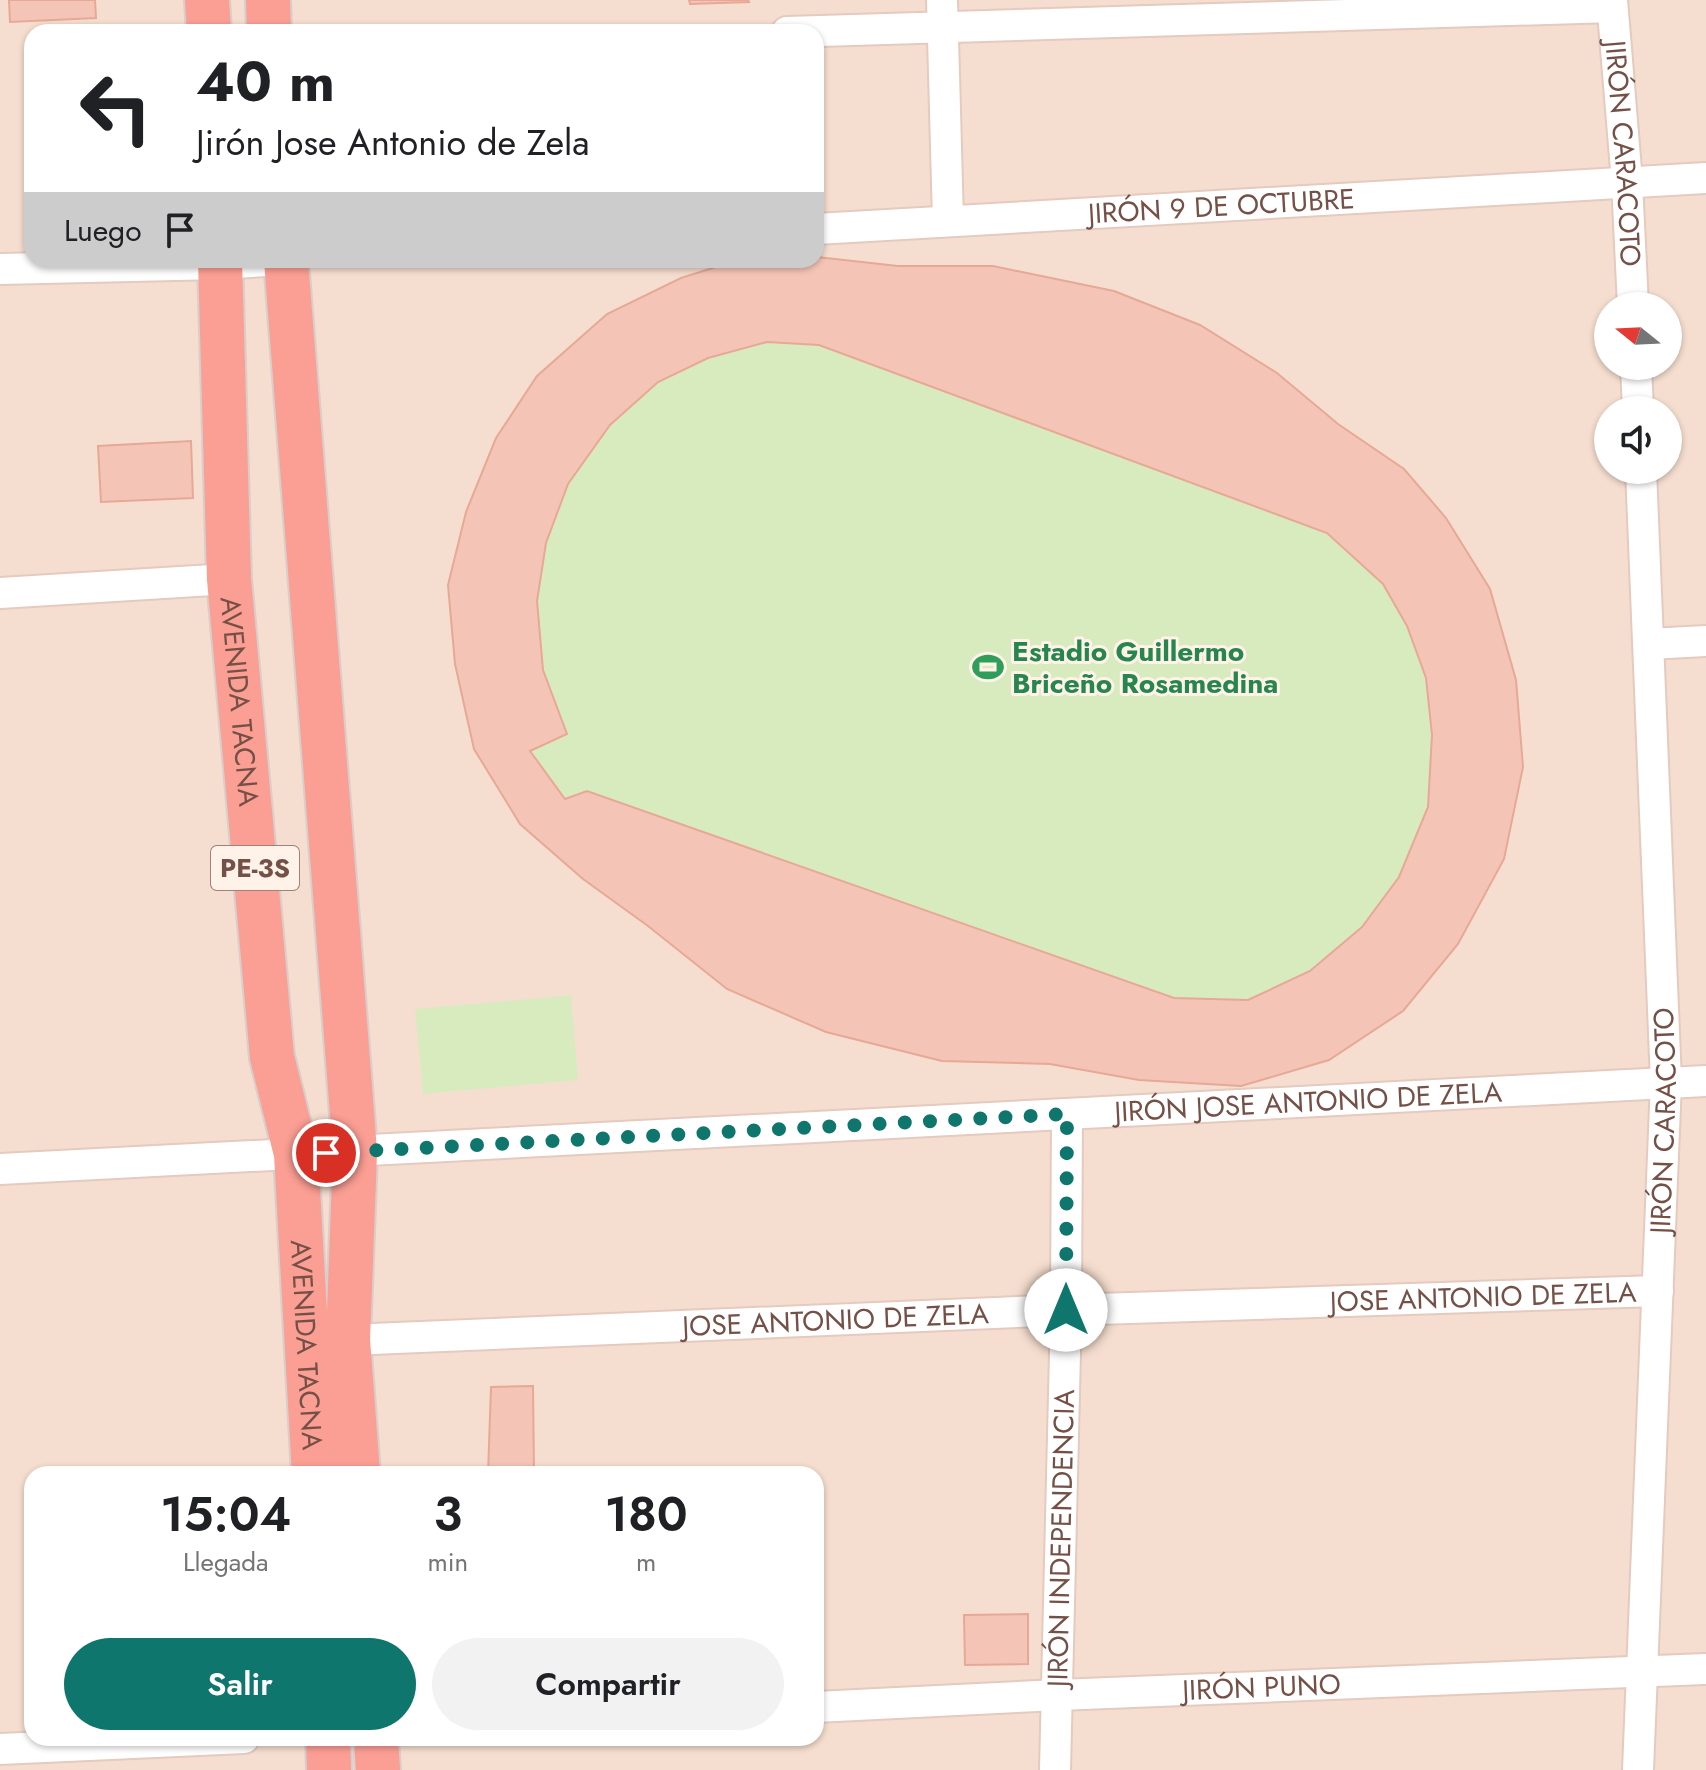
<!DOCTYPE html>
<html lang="es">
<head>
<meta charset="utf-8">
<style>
	:root { --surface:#fff; --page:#f2f2f2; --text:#202124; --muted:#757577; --accent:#0f766e }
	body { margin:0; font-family:Jost,sans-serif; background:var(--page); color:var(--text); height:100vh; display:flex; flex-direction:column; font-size:30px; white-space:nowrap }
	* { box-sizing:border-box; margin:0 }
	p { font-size:26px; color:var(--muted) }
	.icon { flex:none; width:44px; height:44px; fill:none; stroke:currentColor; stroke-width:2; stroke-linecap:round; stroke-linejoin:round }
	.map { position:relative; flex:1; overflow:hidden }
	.panel { position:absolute; left:24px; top:1466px; width:800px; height:280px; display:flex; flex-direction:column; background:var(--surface); border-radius:24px; box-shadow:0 2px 6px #0004 }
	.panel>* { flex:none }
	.banner { position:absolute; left:24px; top:24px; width:800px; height:244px; border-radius:24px; box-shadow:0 2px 6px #0004; background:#fff; color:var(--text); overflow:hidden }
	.needle { width:52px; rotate:288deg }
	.controls { position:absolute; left:1594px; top:292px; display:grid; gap:16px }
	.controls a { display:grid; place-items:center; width:88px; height:88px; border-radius:50%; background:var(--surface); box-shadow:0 2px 6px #0004; font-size:40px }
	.pin { position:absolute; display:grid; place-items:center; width:68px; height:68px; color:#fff; margin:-34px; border:4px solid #fff; border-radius:50%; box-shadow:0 2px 8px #0007 }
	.me { position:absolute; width:88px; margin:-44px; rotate:0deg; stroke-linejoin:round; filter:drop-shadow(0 0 6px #0008) }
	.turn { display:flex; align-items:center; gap:28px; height:168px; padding:0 40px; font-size:36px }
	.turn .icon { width:104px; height:104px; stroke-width:2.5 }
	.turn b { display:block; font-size:56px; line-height:68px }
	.then { display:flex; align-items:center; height:76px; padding:0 40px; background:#0003; gap:16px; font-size:30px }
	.eta { display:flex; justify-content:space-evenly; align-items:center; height:136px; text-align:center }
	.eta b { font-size:48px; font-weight:600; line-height:56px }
	.action { display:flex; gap:16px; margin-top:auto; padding:16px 40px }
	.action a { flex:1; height:92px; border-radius:48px; background:var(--accent); color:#fff; font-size:32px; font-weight:600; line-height:92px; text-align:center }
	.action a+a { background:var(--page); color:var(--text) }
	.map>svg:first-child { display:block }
</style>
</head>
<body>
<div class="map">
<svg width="1706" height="1770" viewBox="0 0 1706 1770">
	<rect width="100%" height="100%" fill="#fdede0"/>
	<path fill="#f5decf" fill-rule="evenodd" d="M0,0H1706V1770H0ZM32,32H816V260H32ZM1608,306H1668V366H1608ZM1608,410H1668V470H1608ZM32,1474H816V1738H32Z"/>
	<path fill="#d8ebbf" d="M767,342L819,345L1327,533L1383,584L1407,626L1426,678L1432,735L1428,807L1399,877L1362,927L1310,971L1248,1000L1174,998L587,791L565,799L530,751L567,733L543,670L537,601L546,543L568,484L610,425L658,382L708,358Z
		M571,995L578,1080L423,1094L415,1009Z"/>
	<path fill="#f4c5b7" stroke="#e7a896" stroke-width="2" fill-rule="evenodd" d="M9,0H95L96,18L10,22Z
		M689,0H748L749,2L690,4Z
		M817,257L898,266H993L1114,291L1200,325L1277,373L1338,424L1404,469L1446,518L1490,589L1516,680L1523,767L1504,859L1458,944L1403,1011L1329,1060L1241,1086L1139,1080L1050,1064L942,1061L826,1032L727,989L648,926L583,879L520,824L474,749L455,664L448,585L466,512L496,438L537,376L607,314L681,278L738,260H816ZM767,342L819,345L1327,533L1383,584L1407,626L1426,678L1432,735L1428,807L1399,877L1362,927L1310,971L1248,1000L1174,998L587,791L565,799L530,751L567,734L543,670L537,601L546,543L568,484L610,425L658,382L708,358Z
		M191,441L193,498L101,502L98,446Z
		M533,1386L534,1474H488L491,1387Z
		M770,1468V1474H722V1470Z
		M1028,1614V1664L965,1665L964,1615Z"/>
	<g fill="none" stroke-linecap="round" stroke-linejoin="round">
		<defs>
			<g id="street">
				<path d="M942,0L948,221"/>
				<path id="s1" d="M1612,0L1627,182L1633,306"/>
				<path d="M787,32L1612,7"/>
				<path id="s2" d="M816,229L1706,178"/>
				<path d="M0,269L220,264L282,260"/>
				<path d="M1636,366L1638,410"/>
				<path d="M0,593L229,579"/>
				<path d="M1649,644L1706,641"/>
				<path id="s3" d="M0,1169L1706,1081"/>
				<path id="s4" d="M348,1340L1066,1310L1658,1291"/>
				<path id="s5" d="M816,1707L1058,1695L1706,1669"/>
				<path d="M0,1749L244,1738"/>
				<path id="s6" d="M1055,1770L1066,1310L1067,1114"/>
				<path id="s7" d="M1638,1770L1666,1082L1641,470"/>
			</g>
			<g id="highway">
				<path d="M207,0L209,32"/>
				<path d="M268,0L269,32"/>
				<path id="s8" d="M220,260L229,579L272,1057L296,1154L314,1474"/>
				<path d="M286,260L355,1152L348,1340L358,1474"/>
				<path d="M328,1738L329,1770"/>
				<path d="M376,1738L378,1770"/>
			</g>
		</defs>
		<use href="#street" stroke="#e4cabf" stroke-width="34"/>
		<use href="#highway" stroke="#d8cecb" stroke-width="48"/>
		<use href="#street" stroke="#fff" stroke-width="30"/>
		<use href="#highway" stroke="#fb9e94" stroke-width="44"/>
	</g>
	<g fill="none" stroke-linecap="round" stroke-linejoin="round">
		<path stroke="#0f766e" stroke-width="14" stroke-dasharray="0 25.2" d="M326,1153L1067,1114L1066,1310"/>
	</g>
	<defs>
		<symbol id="stadium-bare" viewBox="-9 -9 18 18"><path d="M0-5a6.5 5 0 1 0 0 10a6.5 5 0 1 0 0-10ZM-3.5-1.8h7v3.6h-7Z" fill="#2e9e5b" stroke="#fff2e8" stroke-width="2.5" paint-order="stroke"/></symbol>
	</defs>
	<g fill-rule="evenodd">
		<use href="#stadium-bare" x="966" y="645" width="44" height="44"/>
	</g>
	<g text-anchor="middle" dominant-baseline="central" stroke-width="6" stroke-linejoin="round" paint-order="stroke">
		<rect fill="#fff2e8" stroke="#9e8177" stroke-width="2" x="211" y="846" width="88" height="44" rx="6"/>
		<g font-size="26" font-weight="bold" fill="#755046">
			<text x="255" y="868">PE-3S</text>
		</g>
		<g font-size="28" fill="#755046" stroke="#fff2e8">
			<text stroke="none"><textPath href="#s1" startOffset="154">JIRÓN CARACOTO</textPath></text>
			<text stroke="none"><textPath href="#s2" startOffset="406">JIRÓN 9 DE OCTUBRE</textPath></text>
			<text stroke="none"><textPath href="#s8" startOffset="442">AVENIDA TACNA</textPath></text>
			<text stroke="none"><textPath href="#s3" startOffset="1310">JIRÓN JOSE ANTONIO DE ZELA</textPath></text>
			<text stroke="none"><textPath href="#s7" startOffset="650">JIRÓN CARACOTO</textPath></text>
			<text stroke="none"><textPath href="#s4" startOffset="1136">JOSE ANTONIO DE ZELA</textPath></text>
			<text stroke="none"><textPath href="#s4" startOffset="488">JOSE ANTONIO DE ZELA</textPath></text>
			<text stroke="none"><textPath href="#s8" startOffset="1090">AVENIDA TACNA</textPath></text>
			<text stroke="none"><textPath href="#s6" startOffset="232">JIRÓN INDEPENDENCIA</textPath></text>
			<text stroke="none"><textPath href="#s5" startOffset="446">JIRÓN PUNO</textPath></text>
		</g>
		<g font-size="28" font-weight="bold" fill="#27864d" stroke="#fff2e8" text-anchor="start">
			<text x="1012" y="651">Estadio Guillermo<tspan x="1012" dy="32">Briceño Rosamedina</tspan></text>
		</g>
	</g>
</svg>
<div class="controls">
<a><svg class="needle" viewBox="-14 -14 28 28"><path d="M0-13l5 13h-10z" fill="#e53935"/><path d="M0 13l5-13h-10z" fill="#757577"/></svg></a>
<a><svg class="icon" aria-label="sound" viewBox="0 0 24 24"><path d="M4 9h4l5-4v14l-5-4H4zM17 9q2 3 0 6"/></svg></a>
</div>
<div class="pin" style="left:326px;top:1153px;background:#d93025"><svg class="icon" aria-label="arrive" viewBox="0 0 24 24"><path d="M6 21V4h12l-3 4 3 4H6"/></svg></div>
<svg class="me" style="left:1066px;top:1310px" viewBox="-20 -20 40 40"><circle r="19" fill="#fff"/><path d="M0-13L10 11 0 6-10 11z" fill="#0f766e"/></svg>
<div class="banner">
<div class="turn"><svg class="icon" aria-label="left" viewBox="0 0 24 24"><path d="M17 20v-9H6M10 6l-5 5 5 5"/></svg><div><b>40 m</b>Jirón Jose Antonio de Zela</div></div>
<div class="then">Luego<svg class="icon" aria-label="arrive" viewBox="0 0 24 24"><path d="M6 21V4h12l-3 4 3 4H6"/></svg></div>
</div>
<section class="panel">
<div class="eta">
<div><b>15:04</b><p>Llegada</p></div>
<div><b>3</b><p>min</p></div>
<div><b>180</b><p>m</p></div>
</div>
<div class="action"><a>Salir</a><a>Compartir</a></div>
</section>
</div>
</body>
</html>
